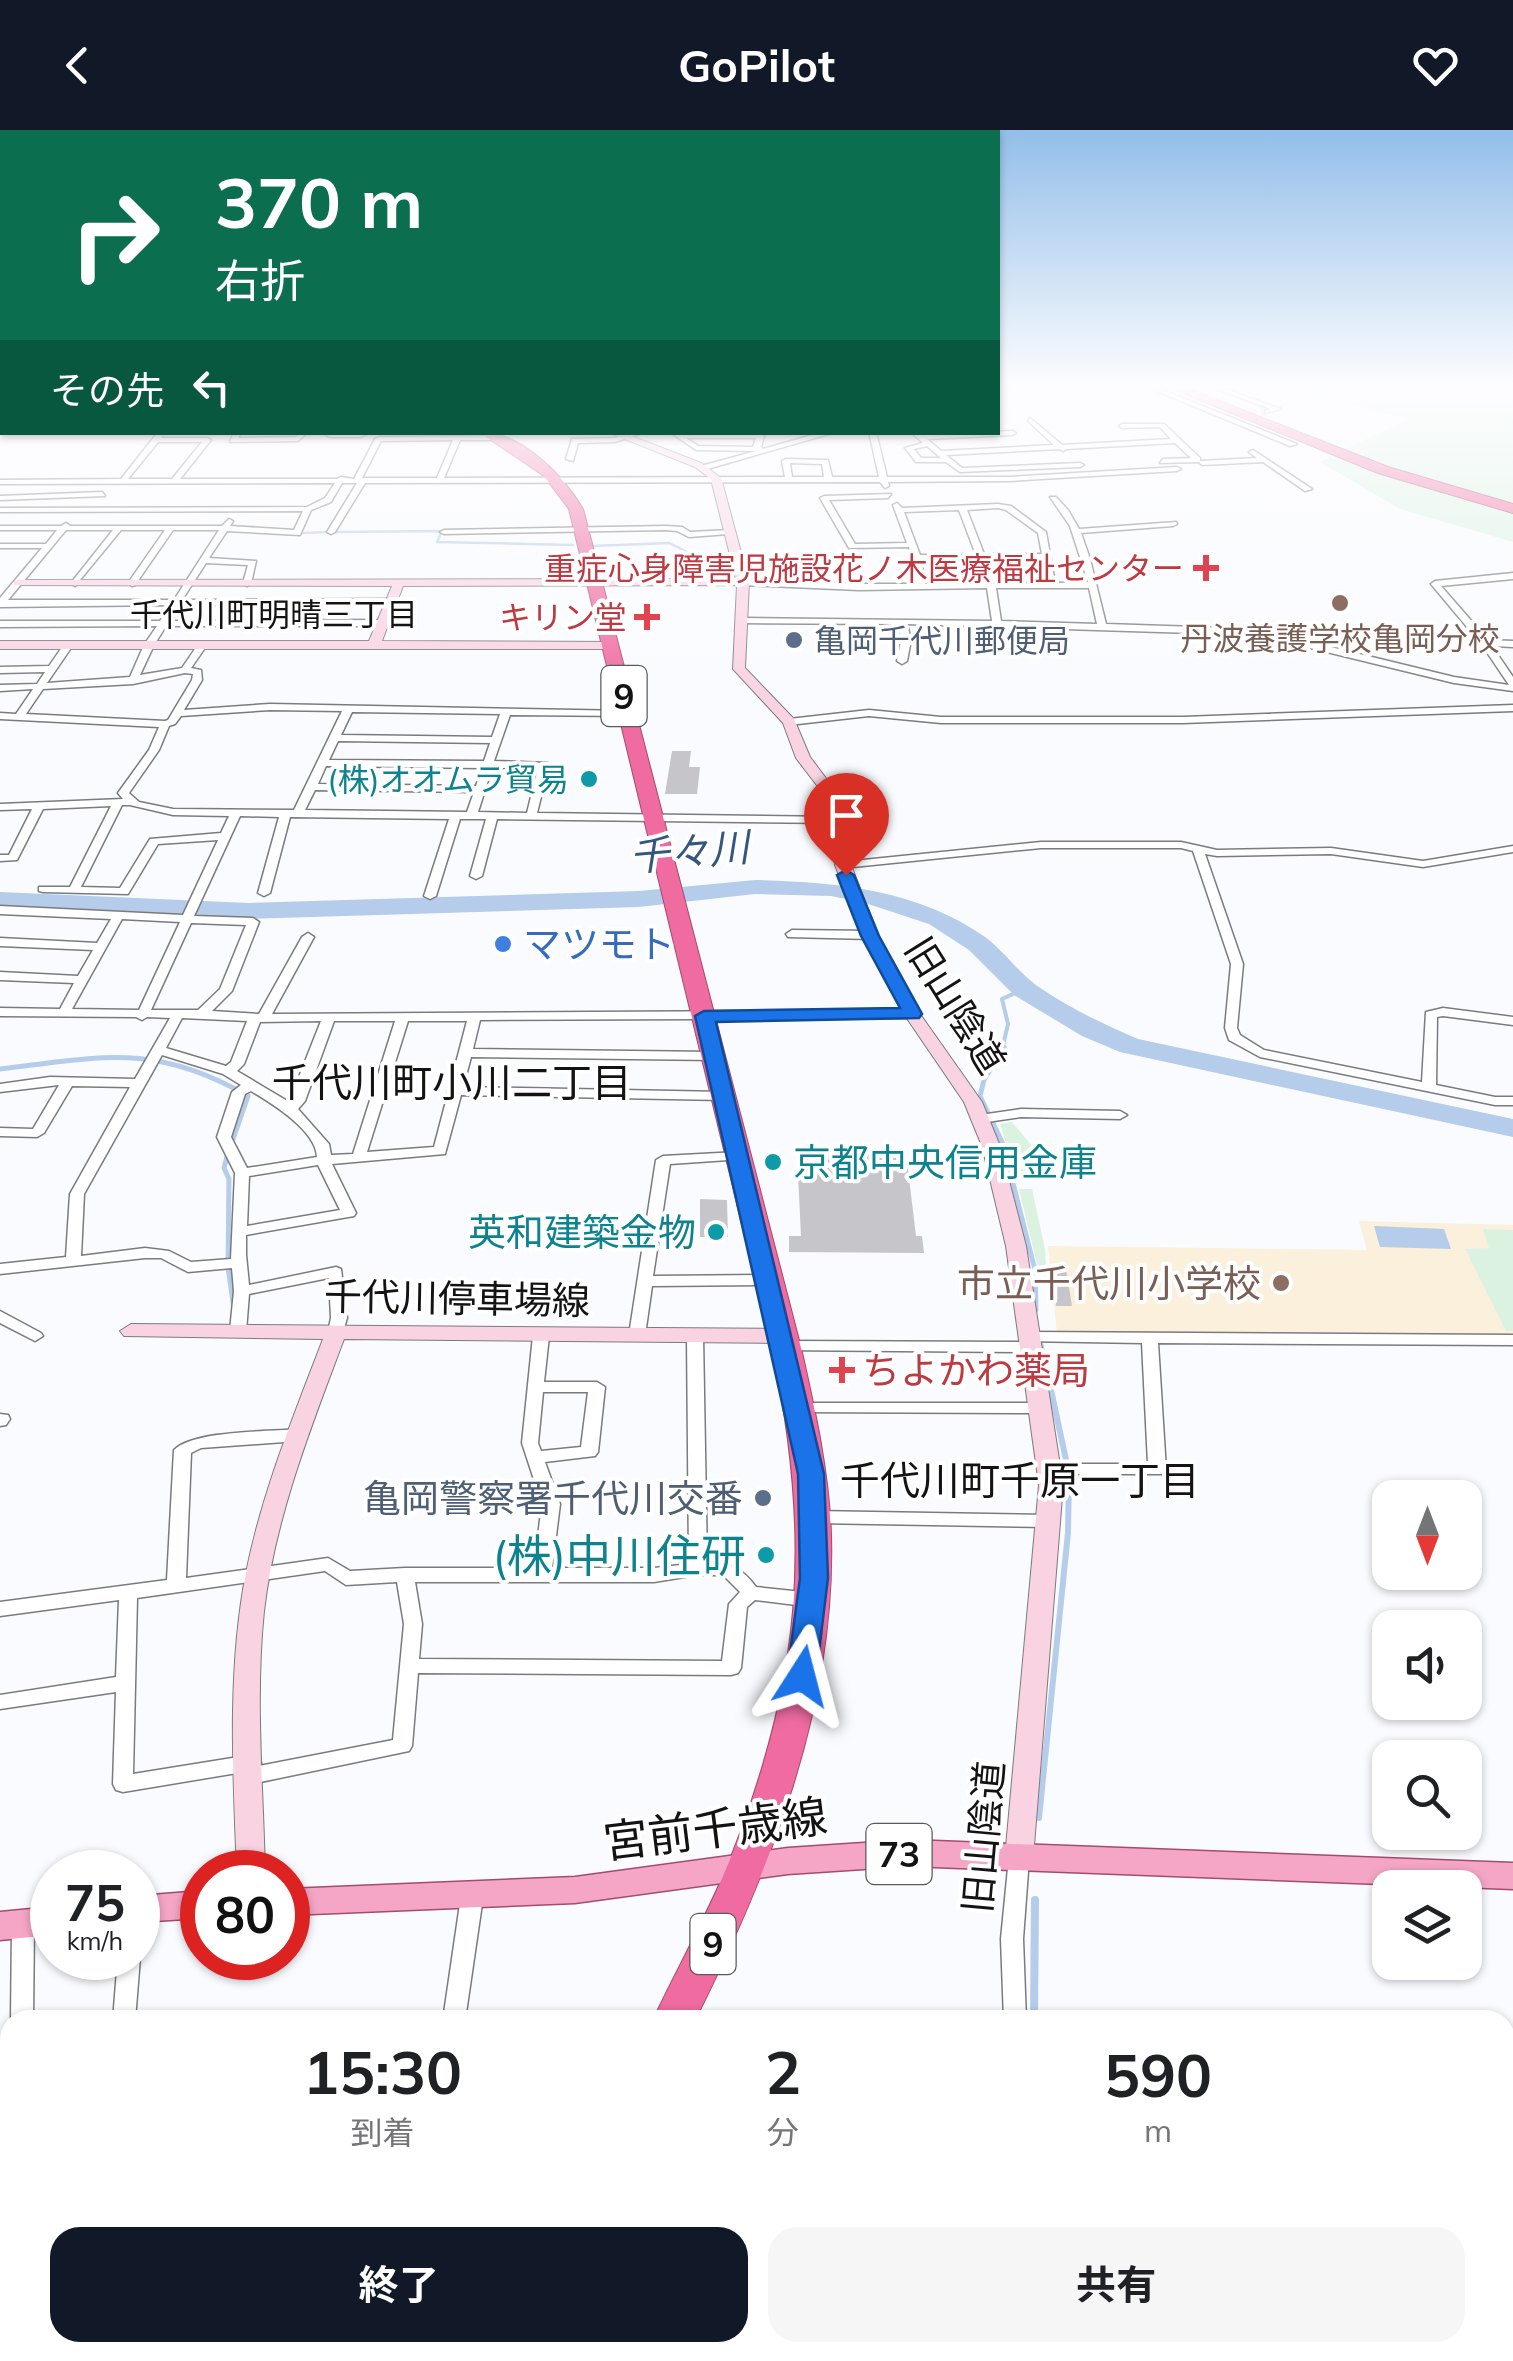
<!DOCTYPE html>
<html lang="ja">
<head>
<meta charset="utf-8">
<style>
	:root { --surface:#fff; --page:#f6f6f6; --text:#202124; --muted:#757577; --accent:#111827 }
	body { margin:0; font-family:Mulish,"Noto Sans JP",sans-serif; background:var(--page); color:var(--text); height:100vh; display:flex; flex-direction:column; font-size:38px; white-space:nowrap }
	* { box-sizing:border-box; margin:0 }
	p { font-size:32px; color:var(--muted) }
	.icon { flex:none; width:55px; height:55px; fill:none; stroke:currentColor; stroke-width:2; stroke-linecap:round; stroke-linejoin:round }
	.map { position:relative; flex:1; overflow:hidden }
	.side { position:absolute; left:0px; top:1880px; width:1515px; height:352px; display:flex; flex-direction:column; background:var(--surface); border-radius:30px 30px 0 0; box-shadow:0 2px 8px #0004 }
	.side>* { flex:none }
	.banner { position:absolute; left:0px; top:0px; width:1000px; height:305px; box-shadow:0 2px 8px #0004; background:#0b6e4f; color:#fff; overflow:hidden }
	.needle { width:65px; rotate:180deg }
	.controls { position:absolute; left:1372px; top:1350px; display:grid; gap:20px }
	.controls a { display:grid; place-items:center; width:110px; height:110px; border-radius:20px; background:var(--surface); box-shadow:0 2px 8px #0004; font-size:50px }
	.speed { position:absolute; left:30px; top:1720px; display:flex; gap:20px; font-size:50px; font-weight:700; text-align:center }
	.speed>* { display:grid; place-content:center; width:130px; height:130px; border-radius:50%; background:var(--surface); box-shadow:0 2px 8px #0004; line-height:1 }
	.speed small { font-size:25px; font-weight:400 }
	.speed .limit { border:15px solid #d22; background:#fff; color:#111 }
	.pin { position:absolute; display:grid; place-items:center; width:85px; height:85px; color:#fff; margin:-102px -42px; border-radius:50% 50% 50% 0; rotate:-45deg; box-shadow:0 0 10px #0007 }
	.pin .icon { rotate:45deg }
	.me { position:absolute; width:110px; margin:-55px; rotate:9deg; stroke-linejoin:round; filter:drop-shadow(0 0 8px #0008) }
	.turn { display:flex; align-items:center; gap:35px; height:210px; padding:0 50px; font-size:45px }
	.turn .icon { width:130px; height:130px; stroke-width:2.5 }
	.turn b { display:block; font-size:70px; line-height:85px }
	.then { display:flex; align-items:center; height:95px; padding:0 50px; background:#0003; gap:20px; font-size:38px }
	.eta { display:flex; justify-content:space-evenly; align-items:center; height:170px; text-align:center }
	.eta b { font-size:60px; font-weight:700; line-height:70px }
	.cta { display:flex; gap:20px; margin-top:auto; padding:20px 50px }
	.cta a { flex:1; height:115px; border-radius:30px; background:var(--accent); color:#fff; font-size:40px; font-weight:700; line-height:115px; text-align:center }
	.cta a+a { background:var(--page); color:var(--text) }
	header { display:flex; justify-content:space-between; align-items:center; height:130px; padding:0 50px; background:var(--accent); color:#fff; font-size:45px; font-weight:700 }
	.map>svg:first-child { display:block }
</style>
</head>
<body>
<header><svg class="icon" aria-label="back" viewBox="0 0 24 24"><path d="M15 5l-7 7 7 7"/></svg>GoPilot<svg class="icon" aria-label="heart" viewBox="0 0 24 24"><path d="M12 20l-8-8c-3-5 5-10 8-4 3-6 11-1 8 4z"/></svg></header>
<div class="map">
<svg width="1513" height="2231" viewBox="0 0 1513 2231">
	<rect width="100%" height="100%" fill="#fafbff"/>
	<path fill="#faf0db" d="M1359,1091L1513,1095V1207L1057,1203L1048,1116L1367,1120Z"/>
	<path fill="#dbf2e1" d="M1274,257H1513V412L1400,379L1320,332L1408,289Z
		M1012,992L1038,1023L1040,1032L1030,1041L1031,1048H1017L1000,994Z
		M1019,1059H1032L1045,1119L1047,1156H1038V1138Z
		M1483,1099L1513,1100V1201H1506L1465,1119L1489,1118Z"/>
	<path fill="#b5cdea" d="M1374,1096L1444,1099L1451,1119L1380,1117Z"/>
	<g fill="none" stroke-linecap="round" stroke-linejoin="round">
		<path stroke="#b5cdea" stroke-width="2.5" d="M335,402L442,401L437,412L573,415
			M303,403L325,402
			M592,416L669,413L734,445"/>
		<path stroke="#b5cdea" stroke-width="4" d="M1002,920L1008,894L1002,869L1024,859"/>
		<path stroke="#b5cdea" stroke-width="5" d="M1004,917L984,950L980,966L1003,1014L1035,1140L1036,1180
			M0,939C101,927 154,912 248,966L232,1012
			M228,1023L224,1038L229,1049L228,1137L234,1179
			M1041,1215L1051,1262"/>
		<path stroke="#b5cdea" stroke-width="6" d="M1039,1688L1068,1403L1069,1344L1051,1260"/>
		<path stroke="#b5cdea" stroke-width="8" d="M1034,1890L1035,1770
			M1027,2222V2231"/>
		<path fill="#b5cdea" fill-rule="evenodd" d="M755,750C835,752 917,759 985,807C1003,820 1017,841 1036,855C1067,877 1103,894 1138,909L1513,989V1007L1120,922L1082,906L1014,865L969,820L929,794L865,773L831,766L755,764L639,777L249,789L0,778V762L249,773L639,761Z"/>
	</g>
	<path fill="#c6c6ca" d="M672,621H691L689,637H700L697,664H665Z
		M906,1023L916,1106H922L924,1123L789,1122V1106H801L797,1024Z
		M700,1069L727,1070L728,1107H700Z
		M1050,1139H1066L1072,1176H1056Z"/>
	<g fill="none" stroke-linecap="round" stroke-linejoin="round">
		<path stroke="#d7d8dc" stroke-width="8" stroke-dasharray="8 4" stroke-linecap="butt" d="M1225,284L1267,282"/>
		<defs>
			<path id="street" d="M1147,257H1155L1297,314L1290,316Z
				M1211,257H1219L1281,279L1265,283V281L1271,279Z
				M1030,288L1062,315L1171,309L1160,297L1122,298L1119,296L1122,294H1164L1200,328V331L1257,328L1249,322L1253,320L1312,359L1305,361L1263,332L1202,335L1199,332L1160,333L1163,329L1191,328L1175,313L1066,319L1063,321L1059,319L946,325L962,338L1080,333L1084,335L1080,337L960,342L946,332H916L905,318L923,313L911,302L922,305L1012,301L1016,303L1012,305L927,309L941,321L1054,315L1028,291ZM927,316L941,328H921L914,319Z
				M158,302H165L161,308H207L211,310L180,349H337L341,347L354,349L375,309L379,307L498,306L495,310H460L444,348L785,347L782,331L786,329L828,330L832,347H879L869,302H876L887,347H1009L1177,337L1181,339L1177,341L1009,351L888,352L889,356L885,358L880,352L365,353L335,402L331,404L327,402L357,353H342L331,372L311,380L300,405L227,401L209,428L256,431L251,453L247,456L243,453L248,435L206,433L182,470L391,469L395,472L391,475H179L169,491L383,490L387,493L383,496H166L154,515L140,545L182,538L199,513L207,515L191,538L201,540L202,550L184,580L270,574L629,581L632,582V586L510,585L494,631L548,633L549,635L537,683L836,687L841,690L836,693L497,689L482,746L476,749L470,746L486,689H460L436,766L430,769L424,766L449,689L290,687L270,763L264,766L258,763L279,687L240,686L194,786L253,788L259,792L232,861L212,881L259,884L302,807L308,803L314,807L272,884L912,880L918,884L912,888L480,890L473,919L714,922L721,926L714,930L471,927L463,957L723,962L730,966L723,970L461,965L445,1024L332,1034L356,1083L354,1086L246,1105V1125L249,1155L336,1137L341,1139L347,1188L342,1205H330L328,1202L331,1188L329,1148L249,1164L246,1201L238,1206L230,1201L234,1161L232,1138L188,1142L161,1128H145L0,1144V1134L66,1127L70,1064L130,957L72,956L44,1003L37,1007L0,1006V998L33,999L59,955L0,962V954L50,947L135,949L170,888L147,887L142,890L136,887L0,886V878L60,879L74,853L0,850V842L78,846L93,820L0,816V808L97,813L111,789L0,784V776L183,785L218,710L158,714L128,764L43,762L39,761V757H70L111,676L43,679L17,730L0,731V725H9L32,679L0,680V674L123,669L118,663L149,620L159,597L0,589V583L16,584L33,559L0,561V555L37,554L45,542L0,543V537L49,536L65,513L68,512L73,515L47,553L130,547L144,515L157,496L0,497V491H160L170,475L0,477V468L42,418H0V414H46L57,400H0V396H61L66,393L70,396H222L229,389L233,391L230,396L294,400L303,381L0,382V378L307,377L325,368L335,353L0,354V350L121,349ZM453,310L437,348H362L381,311ZM158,312H202L172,349H128ZM790,333L822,334L824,347H792ZM66,400H113L71,453L75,456L121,400H165L128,453L132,456L135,455L173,400H219L174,470H8ZM185,543L193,544L192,550L168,590L165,591L26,584L43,559L133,554ZM270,580L342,581L294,680L173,679L139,672L129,663L159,620L169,596L175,594L181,586ZM352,582L500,584L492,607L341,605ZM338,611L490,613L484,631L329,630ZM326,636L482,638L476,656L318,654ZM492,638H538L527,683L478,682ZM315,660L474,662L467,682L305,680ZM122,675H130L173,685L229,686L221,703L150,709L120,758L81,757ZM122,789L180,792L139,880L72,879ZM191,793L246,795L220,859L198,880H151ZM182,888L247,891L231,932L226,936L166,918ZM321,891L289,972L237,941L244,934L260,892ZM334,891H395L353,1024L331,1025L329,1014L298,979L305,971ZM408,891H467L434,1017L367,1022ZM162,925L223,944L241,955L232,962L217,1007L235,1043L231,1129L191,1132L169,1121L145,1118L81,1126L84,1064ZM251,961C271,973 316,1000 317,1027L247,1038L231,1007L245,964ZM318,1035L340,1080L247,1096L249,1046Z
				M234,302H241L238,308L296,307L301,302H308L298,311L230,312Z
				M327,302L361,303L365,305L361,307H330L326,305Z
				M633,302H645L615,312L578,313L573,331L566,329L572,309L615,308Z
				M670,302L760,304L764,306L761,317L763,319L823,302H836L704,340L701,336L756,321L696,320ZM686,308H756L753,317L698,316Z
				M102,362L105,366L0,370V366Z
				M891,364L888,368L829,370L855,414L907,413L893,375L897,373L902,378L998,374L1011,376L1046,402L1055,453L1088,452L1070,396L1050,367H1056L1068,380L1079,399L1176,392L1177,394L1173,396L1081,403L1090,429L1106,494L1257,499L1454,547L1509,555L1482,515L1431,454L1435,451L1513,443V449L1441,456L1488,510L1513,511V517L1492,516L1513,547V561L1454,553L1257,505L907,494L911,510L907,531L902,534L897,531L901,510L898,494L740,493V489L743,488L992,491L987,458L859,460L743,455L739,452L743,449L859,454H916L909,417L849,418L820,368L824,366ZM998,378L1006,380L1038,403L1042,424H984L967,380ZM959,380L976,425H920L904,382ZM1042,429L1046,453L925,454L921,430ZM996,458H1089L1097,494L1001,491Z
				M666,396L682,397L690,402L729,400L733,402L729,404L689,407L677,401L666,400L444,404L440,402L444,400Z
				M1513,575V581L1183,593H941L869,586L789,595L784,592L789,589L869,580L941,587H1183Z
				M1041,712H1181L1217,720L1331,718L1423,731L1513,716V722L1423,737L1331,724L1217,726L1205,724L1243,834L1237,898L1240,905L1264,920L1422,952L1426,882L1443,878L1513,887V895L1443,886L1437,887L1436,955L1495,967H1513V975H1495L1260,927L1229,910L1225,898L1231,834L1193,721L1181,718H1041L843,738L837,735L843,732Z
				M792,800L870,801L876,805L870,809L788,807L786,804Z
				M1021,979L1120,981L1127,985L1120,989L1021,987L980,993L973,989L980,985Z
				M738,1022L745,1026L743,1029L670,1034L653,1146L768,1145L776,1150L768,1155L652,1156L645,1205L637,1210L631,1208L629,1205L656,1030L663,1026Z
				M0,1181L41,1203L43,1206L35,1211L0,1193Z
				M541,1201L549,1206L544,1252H597L605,1257L598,1322L595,1326L545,1332L560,1374L552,1438H654L689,1434L687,1206L695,1201L703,1206L707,1432C730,1432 743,1439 756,1457L812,1463L819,1465L821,1470L819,1475L812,1477L755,1470L747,1477L741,1538L738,1543L731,1545L418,1543L412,1616L409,1621L251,1654L244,1652L241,1646L243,1642L123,1662L116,1660L113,1654L116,1562L0,1579V1565L116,1547L119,1470L0,1486V1472L167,1450L174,1320C194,1300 268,1302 298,1299L304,1301L306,1305L304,1309L298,1311L201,1318L191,1323L186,1448L328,1428L350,1441L405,1438H534L542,1374L522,1313L533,1206ZM543,1262H588L581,1317L541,1321L538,1313ZM325,1441L346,1455L397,1452L404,1494L393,1610L259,1636L261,1633L258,1627L251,1625L133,1644L137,1468ZM697,1445H723L740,1462L729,1474L722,1531L419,1529L422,1494L415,1452H654Z
				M1028,1202L1513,1205V1215L1158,1213L1166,1340L1163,1344H1049L1043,1342L1040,1338L1043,1334H1148L1142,1213L1022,1211L1020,1207L1022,1203Z
				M784,1211L1029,1212L1037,1217L1029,1222L778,1220L776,1216L778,1212Z
				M799,1273H1039L1047,1278L1039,1283L793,1282L791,1278L793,1274Z
				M0,1284L8,1285L10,1289L6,1295L0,1296Z
				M814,1381L1049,1385L1055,1387L1058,1391L1055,1395L1049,1397L814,1393L808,1391L805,1387L808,1383Z
				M1019,1719L1026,1722L1029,1728L1023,1809L1026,1890H1004L1001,1809L1009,1728L1012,1722Z
				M472,1758L480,1761L483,1767L465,1890H443L461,1767L464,1761Z
				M23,1786L31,1789L34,1795L33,1890H11L12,1795L15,1789Z
				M138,1823L140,1828L135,1890H113L118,1828H138Z
				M46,2222H72L71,2231H45Z
				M234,2222H260L257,2231H231Z
				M997,2222H1023V2231H997Z"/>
			<path id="secondary" d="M607,302H621L701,333L721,348L749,452L745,538L794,589L810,627L843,671L851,735L878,805L920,884L982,972L1000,1016L1026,1116L1063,1355L1033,1728L1029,1736L1019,1740L1009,1736L1005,1728L1039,1355L1006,1116L982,1016L964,972L904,884L862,805L835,735L829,671L796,628L783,593L733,539L737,455L403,456L382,511L615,512L617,515L611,519H0V511H369L392,456L14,455V451L18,450L736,449L711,349L695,337Z
				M131,1194L781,1199L792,1206L781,1213L344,1209C311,1297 275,1387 264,1481C255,1568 263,1655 265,1742H237C233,1644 227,1540 246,1443C262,1362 294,1285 323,1209L124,1206L120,1201Z"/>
			<path id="primary" d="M909,1710L1513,1733V1759L909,1736L788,1744L575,1773L288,1785V1759L575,1747L788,1718Z
				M202,1761V1788L138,1792V1766Z
				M52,1777V1805L0,1810V1782Z"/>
			<path id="highway" d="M1168,257H1184L1388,337L1513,374V383L1378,343Z
				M479,302C521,302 562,344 583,379L801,1218C815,1280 829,1342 831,1405C836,1576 770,1740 695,1890H653C678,1837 707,1786 729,1732C802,1550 813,1409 772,1218L569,379L544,346Z
				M431,2222H479L476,2231H427Z"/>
		</defs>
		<use href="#street" stroke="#7a7b7e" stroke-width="3"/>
		<use href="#secondary" stroke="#7a7b7e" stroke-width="2"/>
		<use href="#primary" stroke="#a24c6f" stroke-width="3"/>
		<use href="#highway" stroke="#a24c6f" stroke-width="2"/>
		<use href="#street" fill="#fff" fill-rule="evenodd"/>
		<use href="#secondary" fill="#fad3e2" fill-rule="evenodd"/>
		<use href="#primary" fill="#f5a6c6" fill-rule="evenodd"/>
		<use href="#highway" fill="#ef6ba0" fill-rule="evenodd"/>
	</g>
	<linearGradient id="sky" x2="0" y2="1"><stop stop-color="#93bee9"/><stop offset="0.45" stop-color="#fdfdff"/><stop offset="1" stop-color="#fdfdff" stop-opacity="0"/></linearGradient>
	<rect width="1513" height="569" fill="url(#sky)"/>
	<path fill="#1a73e8" stroke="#114b97" stroke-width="2.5" d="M846,740L854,745L879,806L922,884L919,888L716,892L824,1344L828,1448L816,1546L812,1554L802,1557L791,1554L787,1546L800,1448L798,1344L695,886L704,881L900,878L861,806L837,745Z"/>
	<g fill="#e0444e" stroke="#fff" stroke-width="4">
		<path d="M1201 423h10v10h10v10h-10v10h-10v-10h-10v-10h10z"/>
		<path d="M642 472h10v10h10v10h-10v10h-10v-10h-10v-10h10z"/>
		<path d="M837 1225h10v10h10v10h-10v10h-10v-10h-10v-10h10z"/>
	</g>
	<g fill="#8d6e63" stroke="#fff" stroke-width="4">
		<circle cx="1340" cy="473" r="10"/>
		<circle cx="1281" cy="1153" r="10"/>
	</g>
	<g fill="#5c6f8a" stroke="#fff" stroke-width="4">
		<circle cx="794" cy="510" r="10"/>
		<circle cx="763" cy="1368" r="10"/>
	</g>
	<g fill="#0f9aa8" stroke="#fff" stroke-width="4">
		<circle cx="589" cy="649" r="10"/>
		<circle cx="773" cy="1032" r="10"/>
		<circle cx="716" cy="1102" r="10"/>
		<circle cx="766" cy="1425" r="10"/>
	</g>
	<circle fill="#3f7fe0" stroke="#fff" stroke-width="4" cx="503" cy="814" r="10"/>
	<g text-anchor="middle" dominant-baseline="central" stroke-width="8" stroke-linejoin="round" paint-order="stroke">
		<g font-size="32" fill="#be3a42" stroke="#fff" text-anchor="end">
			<text x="1184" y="438">重症心身障害児施設花ノ木医療福祉センター</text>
			<text x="627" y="487">キリン堂</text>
		</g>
		<g font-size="32" fill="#131314" stroke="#fff">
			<text x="274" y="484">千代川町明晴三丁目</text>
		</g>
		<g font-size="32" fill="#785e54" stroke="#fff">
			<text x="1340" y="508">丹波養護学校亀岡分校</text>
		</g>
		<g font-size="32" fill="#4e5e75" stroke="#fff" text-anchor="start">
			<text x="814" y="510">亀岡千代川郵便局</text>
		</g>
		<g font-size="32" fill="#0d838f" stroke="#fff" text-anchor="end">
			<text x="569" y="649">(株)オオムラ貿易</text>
		</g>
		<g fill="#fff" stroke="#5a5a5a" stroke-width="2.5">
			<rect x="601.5" y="536" width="45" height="60" rx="8"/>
			<rect x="866.5" y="1694" width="65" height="60" rx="8"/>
			<rect x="690.5" y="1784" width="45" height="60" rx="8"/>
		</g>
		<g font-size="35" font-weight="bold" fill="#131314">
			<text x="624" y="566">9</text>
			<text x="899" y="1724">73</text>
			<text x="713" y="1814">9</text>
		</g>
		<g font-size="38" fill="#366cbe" stroke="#fff" text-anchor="start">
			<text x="523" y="814">マツモト</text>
		</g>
		<g font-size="38" fill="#131314" stroke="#fff">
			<text transform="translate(956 875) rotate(58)">旧山陰道</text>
			<text transform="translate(457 1168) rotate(1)">千代川停車場線</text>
			<text transform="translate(983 1707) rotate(-85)">旧山陰道</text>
		</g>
		<g font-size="38" fill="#0d838f" stroke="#fff" text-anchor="start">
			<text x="793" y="1032">京都中央信用金庫</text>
			<text x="696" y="1102" text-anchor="end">英和建築金物</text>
		</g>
		<g font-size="38" fill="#785e54" stroke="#fff" text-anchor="end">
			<text x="1261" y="1153">市立千代川小学校</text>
		</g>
		<g font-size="38" fill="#be3a42" stroke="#fff" text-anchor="start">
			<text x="862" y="1240">ちよかわ薬局</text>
		</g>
		<g font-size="38" fill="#4e5e75" stroke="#fff" text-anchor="end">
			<text x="743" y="1368">亀岡警察署千代川交番</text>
		</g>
		<g font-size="40" font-style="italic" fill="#345780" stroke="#fff">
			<text transform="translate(689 721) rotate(-5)">千々川</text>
		</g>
		<g font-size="40" fill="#131314" stroke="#fff">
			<text x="452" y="952">千代川町小川二丁目</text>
			<text x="1020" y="1350">千代川町千原一丁目</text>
		</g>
		<g font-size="45" fill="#0d838f" stroke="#fff" text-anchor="end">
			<text x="746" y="1425">(株)中川住研</text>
		</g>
		<g font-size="45" fill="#131314" stroke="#fff">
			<text transform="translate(715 1698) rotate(-7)">宮前千歳線</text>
		</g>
	</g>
</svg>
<div class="controls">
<a><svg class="needle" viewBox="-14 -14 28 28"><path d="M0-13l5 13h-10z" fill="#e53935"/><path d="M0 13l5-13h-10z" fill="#757577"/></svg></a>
<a><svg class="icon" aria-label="sound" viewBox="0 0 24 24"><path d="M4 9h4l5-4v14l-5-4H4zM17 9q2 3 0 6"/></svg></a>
<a><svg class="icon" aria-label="search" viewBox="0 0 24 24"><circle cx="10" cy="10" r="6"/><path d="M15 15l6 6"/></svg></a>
<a><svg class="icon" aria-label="layers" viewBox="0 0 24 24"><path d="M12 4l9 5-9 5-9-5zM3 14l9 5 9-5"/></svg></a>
</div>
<div class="speed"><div>75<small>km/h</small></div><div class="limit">80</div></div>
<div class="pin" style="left:846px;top:745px;background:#d93025"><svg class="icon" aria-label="arrive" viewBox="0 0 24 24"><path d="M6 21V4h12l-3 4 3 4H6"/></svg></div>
<svg class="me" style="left:802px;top:1546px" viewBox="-20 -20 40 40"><path d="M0-17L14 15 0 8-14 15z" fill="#1a73e8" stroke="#fff" stroke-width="4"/></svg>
<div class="banner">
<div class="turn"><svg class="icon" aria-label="right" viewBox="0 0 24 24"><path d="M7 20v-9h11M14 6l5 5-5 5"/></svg><div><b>370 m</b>右折</div></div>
<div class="then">その先<svg class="icon" aria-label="left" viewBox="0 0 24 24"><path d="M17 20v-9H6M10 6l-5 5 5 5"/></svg></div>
</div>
<section class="side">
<div class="eta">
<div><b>15:30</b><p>到着</p></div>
<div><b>2</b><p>分</p></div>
<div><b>590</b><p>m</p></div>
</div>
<div class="cta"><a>終了</a><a>共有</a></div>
</section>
</div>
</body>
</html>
